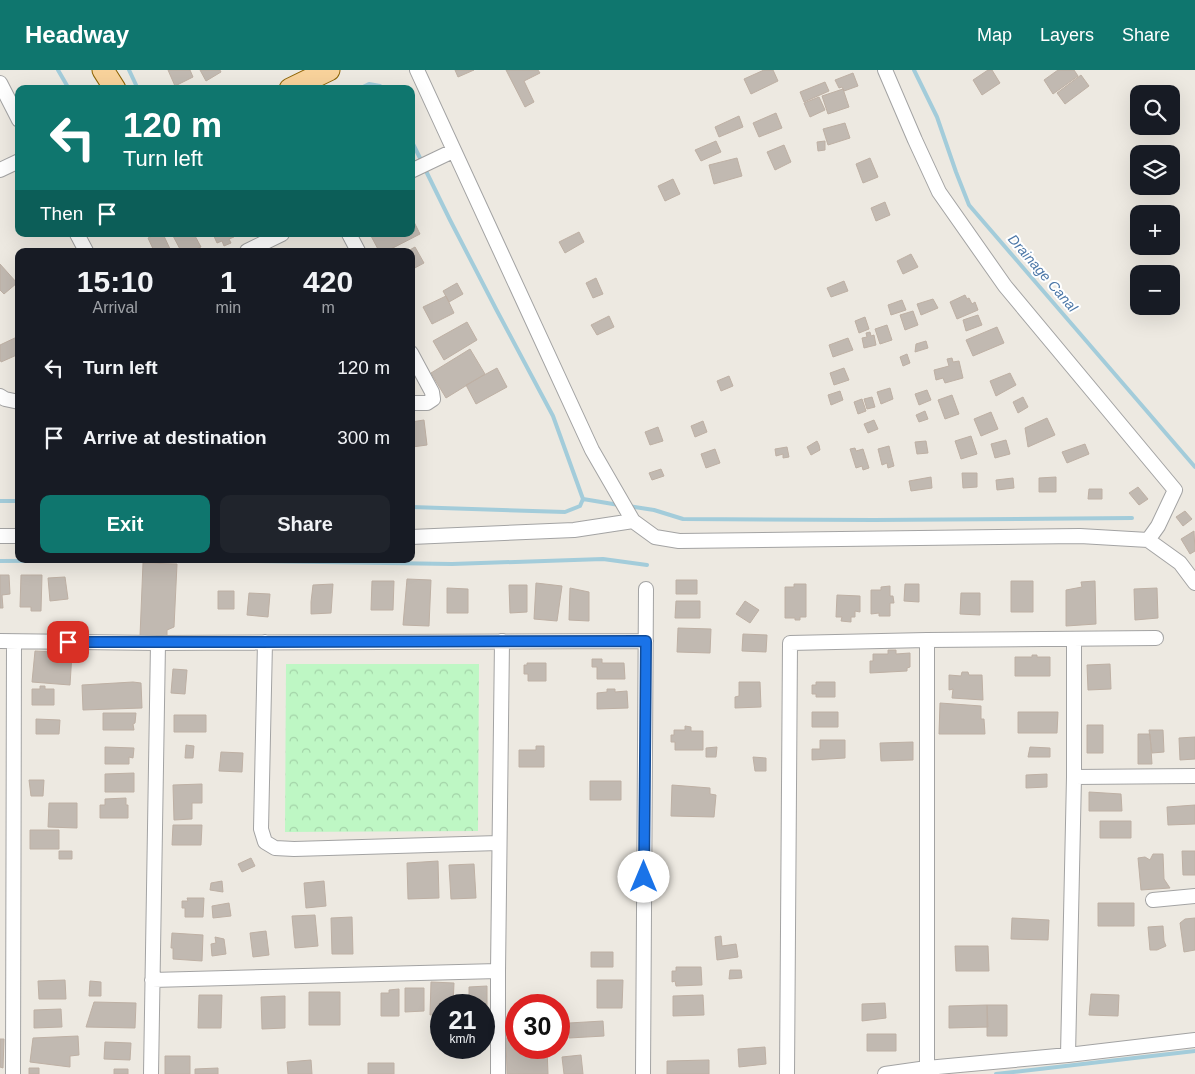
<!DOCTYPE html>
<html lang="en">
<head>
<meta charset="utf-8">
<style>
	:root { --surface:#171b24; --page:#20242c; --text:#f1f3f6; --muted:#9ea1a6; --accent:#0f766e }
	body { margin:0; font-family:Helvetica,sans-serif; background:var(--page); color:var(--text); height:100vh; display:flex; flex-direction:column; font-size:19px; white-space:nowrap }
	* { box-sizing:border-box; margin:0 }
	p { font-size:16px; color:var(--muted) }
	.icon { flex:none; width:28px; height:28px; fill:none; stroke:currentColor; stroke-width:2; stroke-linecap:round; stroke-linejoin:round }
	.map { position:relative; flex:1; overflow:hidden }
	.panel { position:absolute; left:15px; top:178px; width:400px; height:315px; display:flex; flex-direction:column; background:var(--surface); border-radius:10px; box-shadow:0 5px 20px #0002 }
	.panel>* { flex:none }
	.banner { position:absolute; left:15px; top:15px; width:400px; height:152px; border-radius:10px; box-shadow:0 5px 20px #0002; background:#0f766e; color:#fff; overflow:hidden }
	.buttons { position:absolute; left:1130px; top:15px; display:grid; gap:10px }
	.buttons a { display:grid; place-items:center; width:50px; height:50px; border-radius:10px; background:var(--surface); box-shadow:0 5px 20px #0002; font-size:25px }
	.speed { position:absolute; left:430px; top:924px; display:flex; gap:10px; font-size:25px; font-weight:700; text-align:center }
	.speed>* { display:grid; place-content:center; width:65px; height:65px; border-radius:50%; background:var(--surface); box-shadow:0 5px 20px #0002; line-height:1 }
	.speed small { font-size:12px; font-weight:400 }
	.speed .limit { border:8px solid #d22; background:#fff; color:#111 }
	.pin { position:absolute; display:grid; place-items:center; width:42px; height:42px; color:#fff; margin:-21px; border-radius:10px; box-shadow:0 2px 8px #0006 }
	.me { position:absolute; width:55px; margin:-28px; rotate:0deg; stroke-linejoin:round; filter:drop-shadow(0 0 4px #0008) }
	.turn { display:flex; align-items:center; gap:18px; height:105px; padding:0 25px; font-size:22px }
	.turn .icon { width:65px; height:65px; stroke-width:2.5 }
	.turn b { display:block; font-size:35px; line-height:42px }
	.then { display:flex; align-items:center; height:48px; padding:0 25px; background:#0003; gap:10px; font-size:19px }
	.eta { display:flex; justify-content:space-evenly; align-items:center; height:85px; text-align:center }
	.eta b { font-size:30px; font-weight:700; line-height:35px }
	.action { display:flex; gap:10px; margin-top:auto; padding:10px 25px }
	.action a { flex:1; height:58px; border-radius:10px; background:var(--accent); color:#fff; font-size:20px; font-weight:700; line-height:58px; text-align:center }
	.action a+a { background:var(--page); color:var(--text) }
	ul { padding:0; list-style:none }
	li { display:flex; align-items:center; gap:15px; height:70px; padding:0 25px }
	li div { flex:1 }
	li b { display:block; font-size:19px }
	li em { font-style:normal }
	header { display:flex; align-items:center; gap:30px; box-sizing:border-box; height:70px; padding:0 25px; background:var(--accent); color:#fff }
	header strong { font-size:24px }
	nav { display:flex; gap:28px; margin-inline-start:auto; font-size:18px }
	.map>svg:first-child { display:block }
</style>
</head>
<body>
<header>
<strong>Headway</strong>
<nav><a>Map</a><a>Layers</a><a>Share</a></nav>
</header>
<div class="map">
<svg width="1195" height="1004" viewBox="0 0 1195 1004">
	<defs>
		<pattern id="park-crowns" width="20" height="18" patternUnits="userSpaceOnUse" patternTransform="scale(1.25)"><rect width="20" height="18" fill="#bef7c4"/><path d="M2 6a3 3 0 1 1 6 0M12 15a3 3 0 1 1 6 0" fill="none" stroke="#a3d3a8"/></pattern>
	</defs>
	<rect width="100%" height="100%" fill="#ede9e1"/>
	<path fill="url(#park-crowns)" d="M286,594H479L478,761L285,762Z"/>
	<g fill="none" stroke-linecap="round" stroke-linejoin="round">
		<path stroke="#a3ccda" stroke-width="4" d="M58,0L69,19
			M129,0L137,17
			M914,0L937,47L956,102L969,135L1195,397
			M359,19L369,14L380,16L383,19
			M411,70L422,92
			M583,429L619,435
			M0,431H19
			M628,436L654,440L683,449L874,450L1132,448
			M411,437L565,442L580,436L583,429L553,346L496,239L450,150L425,99
			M0,491L185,490L452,494L603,489L647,495
			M996,1004L1195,981"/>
	</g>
	<path fill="#c1b9b1" stroke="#beb0a4" d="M168,0H190L193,7L175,16Z
		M200,0H220L221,2L206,11Z
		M455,0H474L458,7Z
		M506,0H538L540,3L524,11L534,32L525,37Z
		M764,0H773L778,11L751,24L744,9Z
		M988,0H992L1000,13L982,25L973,10Z
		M1058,0H1074L1078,6L1053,24L1044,10Z
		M853,3L858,16L844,21L842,17L839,18L835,10Z
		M1081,5L1089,16L1065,34L1057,23Z
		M825,12L829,21L804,32L800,22Z
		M843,19L849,37L828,44L822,26Z
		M819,27L825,40L810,47L804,33Z
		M776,43L782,58L759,67L753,53Z
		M739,46L743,57L719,67L715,57Z
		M845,53L850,68L828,75L823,59Z
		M716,71L721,82L701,91L695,80Z
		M825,71V80L818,81L817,72Z
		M784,75L791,92L775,100L767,82Z
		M737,88L742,106L714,114L709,95Z
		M870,88L878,107L863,113L856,94Z
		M673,109L680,124L665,131L658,116Z
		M885,132L890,145L876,151L871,138Z
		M411,146L420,164L387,181H379L371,166L375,164H411Z
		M579,162L584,172L565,183L559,172Z
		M157,164H163L171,181H154L148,168Z
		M172,164H194L201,177L191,181H181Z
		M213,164H233L234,167L229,169L231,173L224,176L222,171L217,173Z
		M415,177L424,193L411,200V181H408Z
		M911,184L918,197L903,204L897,191Z
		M0,194L17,213L4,224L0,220Z
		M596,208L603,224L593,228L586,213Z
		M844,211L848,221L831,227L827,218Z
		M457,213L463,224L449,232L443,221Z
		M965,225L967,229L969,228L972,234L975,232L978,240L957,249L950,232Z
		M446,226L454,243L432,254L423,237Z
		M933,229L938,238L921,245L917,234Z
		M902,230L906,240L891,245L888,235Z
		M913,241L918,255L905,260L900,245Z
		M978,245L982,255L966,261L963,250Z
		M609,246L614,257L597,265L591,255Z
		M865,247L869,259L859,263L855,251Z
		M467,252L477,270L444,290L433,271Z
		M887,255L892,270L880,274L875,259Z
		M997,257L1004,273L973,286L966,270Z
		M870,262L871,266L874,265L876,275L864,278L862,268L867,267L866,263Z
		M19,266V284L1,292L0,289V275Z
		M848,268L853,280L833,287L829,275Z
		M926,271L928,278L915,282L916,274Z
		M470,279L485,304L446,328L431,303Z
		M907,284L910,293L903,296L900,287Z
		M952,288L953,292L959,291L963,308L945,313L943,308L936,310L934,300L949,296L947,289Z
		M497,298L507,317L476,334L466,315Z
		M844,298L849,310L834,315L830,303Z
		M1010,303L1016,315L996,326L990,311Z
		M729,306L733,316L721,321L717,311Z
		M890,318L893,329L881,334L877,322Z
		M927,320L931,330L919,335L915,324Z
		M840,321L843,330L831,335L828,325Z
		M952,325L959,344L945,349L938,330Z
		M872,327L875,337L867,339L864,329Z
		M1023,327L1028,337L1018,343L1013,332Z
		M862,329L866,341L858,344L854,332Z
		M925,341L928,349L919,352L916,345Z
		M991,342L998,359L981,366L974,349Z
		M1047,348L1055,365L1028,377L1025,358Z
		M424,350L427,375L412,377L411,352Z
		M874,350L878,359L868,363L864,354Z
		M703,351L707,362L695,367L691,356Z
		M658,357L663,371L650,375L645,362Z
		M971,366L977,384L961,389L955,371Z
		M1006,370L1010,384L995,388L991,374Z
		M817,371L819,375L820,380L811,385L807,377Z
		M926,371L928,383L917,384L915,372Z
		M1085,374L1089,384L1067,393L1062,382Z
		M889,376L894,396L888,398L887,393L882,395L878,379Z
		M787,377L789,387L783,388V384L776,386L775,379Z
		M855,378L856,381L863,379L869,398L863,400L862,396L856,398L850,379Z
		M715,379L720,393L706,398L701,384Z
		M661,399L664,406L652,410L649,403Z
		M962,403H977V417L963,418Z
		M931,407L932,418L911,421L909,411Z
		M1056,407V422H1039V408Z
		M1013,408L1014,418L997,420L996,410Z
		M1138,417L1148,429L1139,435L1129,423Z
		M1089,419H1102V429H1088Z
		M1185,441L1192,449L1183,456L1176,447Z
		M1194,461L1195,481L1190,484L1181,469Z
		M143,493L177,494L174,557L167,560V567L140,566Z
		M0,505H9L10,524L2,525L3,538H0Z
		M21,505H42L41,541H31V537H20Z
		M65,507L68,529L50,531L48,508Z
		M407,509L431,510L429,556L403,555Z
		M676,510H697V524H676Z
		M372,511H394L393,540H371Z
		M1011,511H1033V542H1011Z
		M1095,511L1096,554L1066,556V520L1082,517L1081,512Z
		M536,513L562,516L557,551L534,549Z
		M333,514L331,543L311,544V532L313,515Z
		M794,514H806V547H800V550H795V548H785V517H794Z
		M905,514H919V532L904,531Z
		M509,515H527V542L510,543Z
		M890,516V526H893L894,533H890V546H879V543L871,544V520H881V517Z
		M447,518L468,519V543H447Z
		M570,518L589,522V551L569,550Z
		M1157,518L1158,548L1135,550L1134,519Z
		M218,521H234V539H218Z
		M249,523L270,524L268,547L247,545Z
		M961,523H980V545L960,544Z
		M837,525L860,526V542L855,541V547H851V552L841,551L842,547H836Z
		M676,531H700V548H675Z
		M745,531L759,540L750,553L736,544Z
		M678,558L711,559L710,583L677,582Z
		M743,564L767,565L766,582L742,581Z
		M888,580H896V584L910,583V597L907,598V601L870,603V591H873V584H888Z
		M35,581L72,583L70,615L32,612Z
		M1032,585H1037V587H1050V606H1015V587H1032Z
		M592,589H602V593H624L625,609H597V597H592Z
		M527,593H546V611H528V604H524V595H527Z
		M1110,594L1111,619L1088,620L1087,595Z
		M173,599L187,600L185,624L171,623Z
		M962,602H968L969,605H982L983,630L952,628L953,619L949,620V605L961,606Z
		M133,612L141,613L142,638L83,640L82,615Z
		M739,612H760L761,637L735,638V627L739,626Z
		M816,612H835V627H816V624H812V615H816Z
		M40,616H45V619H54V635H32V619H40Z
		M607,619H615V622L627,621L628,638L597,639V623L607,622Z
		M940,633L981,636V649H984L985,664H939Z
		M812,642H838V657H812Z
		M1018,642H1058L1057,663H1018Z
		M103,643H136L135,653L133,654L134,660H103Z
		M174,645H206V662H174Z
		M36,649L60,650L59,664H36Z
		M1087,655H1103V683H1087Z
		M685,656L691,657V661H703V680H675V672H671V665H674V660H685Z
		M1149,660H1163L1164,682L1152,683Z
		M1138,664H1150L1152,694H1138Z
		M1195,667V689L1180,690L1179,668Z
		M820,670H845V688L812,690V679H820Z
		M913,672V690L881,691L880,673Z
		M186,675L194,676L193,688H185Z
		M536,676H544V697H519V680H536Z
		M105,677L134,678L133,688L129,687V694H105Z
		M717,677L716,687H706V678Z
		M1030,677L1050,678V687H1028Z
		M221,682L243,683L242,702L219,701Z
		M753,687L766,688V701H755Z
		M134,703V722H105V704Z
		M1047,704V717L1026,718V705Z
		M29,710H44L43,726H31Z
		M590,711H621V730H590Z
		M202,714V733H192V749L174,750L173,715Z
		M672,715L710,718V724L716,725L714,747L671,746Z
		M1089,722L1121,724L1122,741H1089Z
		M126,728V735H128V748H100V735H105V729Z
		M49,733H77V758L48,757Z
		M1195,735V754L1168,755L1167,737Z
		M1100,751H1131V768H1100Z
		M173,755H202L201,775H172Z
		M30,760H59V779H30Z
		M59,781H72V789H59Z
		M1182,781H1195V805H1183Z
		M1153,784H1163L1164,809L1170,818L1141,820L1138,788L1145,787L1150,790Z
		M251,788L255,796L242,802L238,794Z
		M438,791L439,828L408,829L407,793Z
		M474,794L476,828L451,829L449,795Z
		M222,811L223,822L210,820L211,813Z
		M324,811L326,836L306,838L304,813Z
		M187,828H204L203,847H185V838H182V831H188Z
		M229,833L231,846L213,848L212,836Z
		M1098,833H1134V856H1098Z
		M315,845L318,876L295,878L292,846Z
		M352,847L353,884H332L331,848Z
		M1012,848L1049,850L1048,870L1011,869Z
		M1195,848V880L1184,882L1180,853L1185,849Z
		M1163,856L1164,871L1166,876L1157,880H1150L1148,857Z
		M266,861L269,885L253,887L250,863Z
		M172,863L203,865L202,891L173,889V878H171Z
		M721,866L722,876L736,874L738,887L717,890L715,867Z
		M215,867L224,869L226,884L212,886L211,874L216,873Z
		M955,876H988L989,901H956Z
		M591,882H613V897H591Z
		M676,897H701L702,915L676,916L675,911L672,912V901H676Z
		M730,900H741L742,908L729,909Z
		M65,910L66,929H39L38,911Z
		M597,910H623L622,938H597Z
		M90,911L101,912V926H89Z
		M431,912L454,913L453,935H441V945H430Z
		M487,916V942H484V935H469V917Z
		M405,918H424V941L405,942Z
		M399,919V946H381V923H389V920Z
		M309,922H340V955H309Z
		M1091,924L1119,925L1118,946L1089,945Z
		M199,925H222L221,958H198Z
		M703,925L704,945L673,946V926Z
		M285,926V958L262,959L261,927Z
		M94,932L136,933L135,958L86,957Z
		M885,933L886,948L862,951V934Z
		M987,935L988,957L949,958V936Z
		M987,935H1007V966H987Z
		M61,939L62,957L34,958V940Z
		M603,951L604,966L569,968V953Z
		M867,964H896V981H867Z
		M78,966L79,985L70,986V997L30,992L33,968Z
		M516,967V978H547L548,1004H507L506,968Z
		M0,969H4L3,998L0,997Z
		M105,972L131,973L130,990L104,989Z
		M765,977L766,994L739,997L738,979Z
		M581,985L583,1004H564L562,987Z
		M165,986H190V1004H165Z
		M311,990L312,1004H288L287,992Z
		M709,990V1004H667V991Z
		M368,993H394V1004H368Z
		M29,998H39V1004H29Z
		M218,998V1004H195V999Z
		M114,999H128V1004H114Z"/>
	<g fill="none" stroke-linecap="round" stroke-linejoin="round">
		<defs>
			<path id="street" d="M417,0L592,380L633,451L655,467L679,471L1080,466L1148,470L1180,493L1195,513
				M885,0L915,70L939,122L1005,216L1175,420L1158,456L1148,470
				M0,13L19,50
				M0,100L19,91
				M411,101L453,81
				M77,164L86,181
				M349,164L358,181
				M247,181L282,164
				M411,283L432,322L433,329L427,333H411
				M0,326L5,329L19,332
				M0,466H19
				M411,467L574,460L633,451
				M0,571L158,573L646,571
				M265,572L261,759L265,772L275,778L294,779L499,773
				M1074,707L1195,706
				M1153,830L1195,826
				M152,910L498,901
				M1068,985L1074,707V569
				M927,998V570
				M13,1004L14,572
				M151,1004L158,573
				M498,1004V901L502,571
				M643,1004L646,519
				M787,1004L790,573L927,570L1156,568
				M885,1004L927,998L1068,985L1195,970"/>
			<path id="primary" d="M103,0L115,19
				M290,19L329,0"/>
		</defs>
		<use href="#street" stroke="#a3a3a3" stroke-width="16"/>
		<use href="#primary" stroke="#8e6405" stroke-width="23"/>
		<use href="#street" stroke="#fff" stroke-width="14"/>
		<use href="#primary" stroke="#f8d29b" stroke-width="21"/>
	</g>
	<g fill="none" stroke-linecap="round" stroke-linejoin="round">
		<defs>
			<path id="route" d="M68,572H230L646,571L644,807"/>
		</defs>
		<use href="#route" stroke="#114b97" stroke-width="12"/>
		<use href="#route" stroke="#1a73e8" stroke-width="9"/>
	</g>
	<g text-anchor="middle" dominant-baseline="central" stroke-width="4" stroke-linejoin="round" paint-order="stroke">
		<g font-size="14" font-style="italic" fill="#4c77a7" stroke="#fff">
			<text transform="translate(1043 203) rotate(49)">Drainage Canal</text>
		</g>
	</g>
</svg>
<div class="buttons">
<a><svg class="icon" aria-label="search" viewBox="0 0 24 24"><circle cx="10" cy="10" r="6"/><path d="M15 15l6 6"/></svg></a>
<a><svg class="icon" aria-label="layers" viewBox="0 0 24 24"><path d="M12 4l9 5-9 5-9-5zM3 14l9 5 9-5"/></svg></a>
<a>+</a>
<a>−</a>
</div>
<div class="speed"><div>21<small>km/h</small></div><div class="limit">30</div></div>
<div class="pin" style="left:68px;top:572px;background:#d93025"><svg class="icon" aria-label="arrive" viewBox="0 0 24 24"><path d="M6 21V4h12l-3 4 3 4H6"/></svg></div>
<svg class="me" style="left:644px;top:807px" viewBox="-20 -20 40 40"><circle r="19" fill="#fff"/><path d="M0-13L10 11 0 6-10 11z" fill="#1a73e8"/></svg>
<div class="banner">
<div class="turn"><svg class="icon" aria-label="left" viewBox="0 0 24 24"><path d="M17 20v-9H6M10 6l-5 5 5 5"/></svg><div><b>120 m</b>Turn left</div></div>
<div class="then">Then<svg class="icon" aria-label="arrive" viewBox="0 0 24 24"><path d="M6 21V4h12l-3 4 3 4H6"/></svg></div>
</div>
<section class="panel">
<div class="eta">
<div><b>15:10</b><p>Arrival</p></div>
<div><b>1</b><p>min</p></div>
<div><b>420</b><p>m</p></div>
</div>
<ul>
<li><svg class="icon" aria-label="left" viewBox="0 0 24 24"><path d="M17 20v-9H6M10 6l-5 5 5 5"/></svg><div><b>Turn left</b></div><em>120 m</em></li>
<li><svg class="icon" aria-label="arrive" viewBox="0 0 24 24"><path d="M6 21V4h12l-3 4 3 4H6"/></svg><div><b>Arrive at destination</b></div><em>300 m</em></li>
</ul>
<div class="action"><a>Exit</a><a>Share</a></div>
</section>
</div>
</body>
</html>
